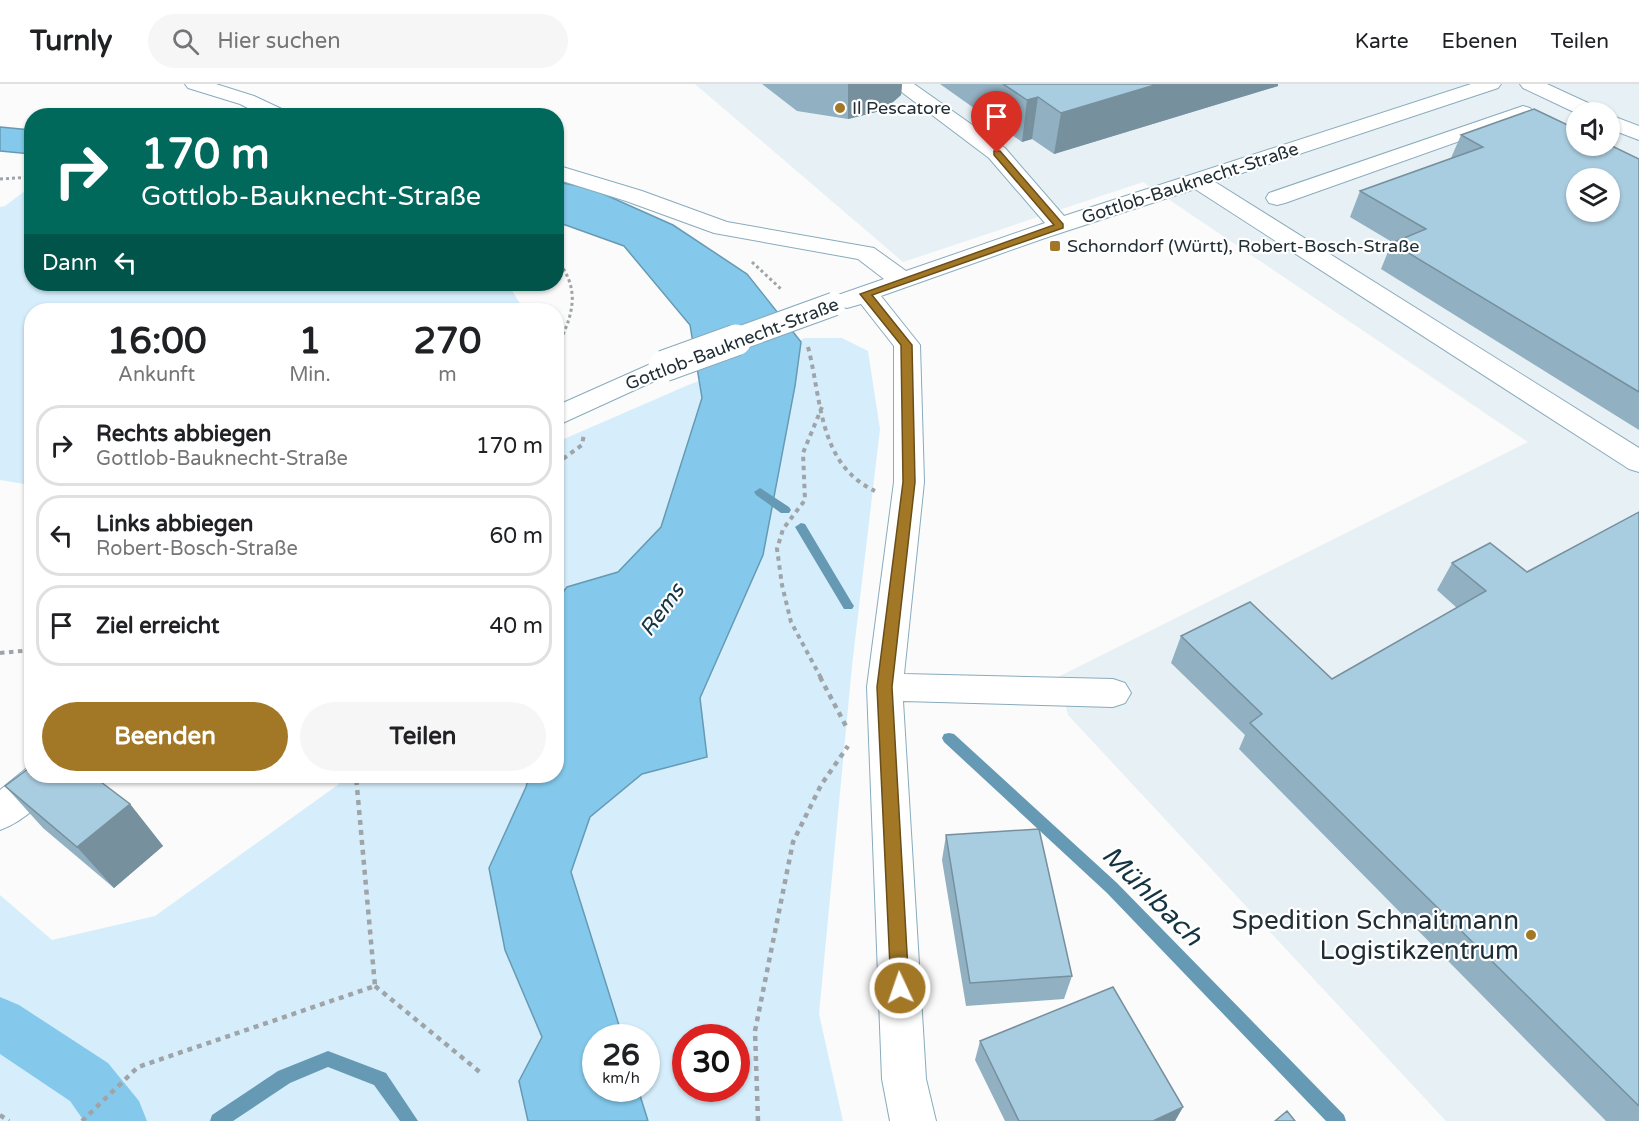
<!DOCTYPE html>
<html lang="de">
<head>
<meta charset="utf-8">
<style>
	:root { --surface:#fff; --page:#f6f6f6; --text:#202124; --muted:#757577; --line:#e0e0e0; --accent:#a27827 }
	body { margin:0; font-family:"Varela Round",sans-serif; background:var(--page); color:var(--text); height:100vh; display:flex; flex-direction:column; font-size:22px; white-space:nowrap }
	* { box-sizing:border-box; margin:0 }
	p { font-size:20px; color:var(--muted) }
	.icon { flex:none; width:33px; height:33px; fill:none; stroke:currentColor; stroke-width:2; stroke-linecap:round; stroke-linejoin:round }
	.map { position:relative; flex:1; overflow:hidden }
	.panel { position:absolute; left:24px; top:219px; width:540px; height:480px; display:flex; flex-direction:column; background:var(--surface); border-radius:24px; box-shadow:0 2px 4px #0004 }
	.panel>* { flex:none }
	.top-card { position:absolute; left:24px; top:24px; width:540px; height:183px; border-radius:24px; box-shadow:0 2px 4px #0004; background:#00695c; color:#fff; overflow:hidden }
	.buttons { position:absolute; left:1566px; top:18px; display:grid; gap:12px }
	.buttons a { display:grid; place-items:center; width:54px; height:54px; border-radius:50%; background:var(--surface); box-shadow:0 2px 4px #0004; font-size:30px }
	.speed { position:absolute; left:582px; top:940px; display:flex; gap:12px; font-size:30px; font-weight:700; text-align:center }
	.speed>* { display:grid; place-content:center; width:78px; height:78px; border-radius:50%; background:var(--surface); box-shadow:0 2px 4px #0004; line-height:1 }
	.speed small { font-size:15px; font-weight:400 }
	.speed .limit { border:9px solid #d22; background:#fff; color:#111 }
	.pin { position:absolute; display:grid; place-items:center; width:51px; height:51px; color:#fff; margin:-62px -26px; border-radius:50% 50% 50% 0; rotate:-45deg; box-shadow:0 0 6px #0007 }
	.pin .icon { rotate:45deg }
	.me { position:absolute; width:66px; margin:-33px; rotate:357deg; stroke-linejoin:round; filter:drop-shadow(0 0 4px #0008) }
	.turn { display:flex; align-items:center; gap:21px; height:126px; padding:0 18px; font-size:27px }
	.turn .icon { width:78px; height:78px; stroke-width:2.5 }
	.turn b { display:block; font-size:42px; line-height:51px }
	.then { display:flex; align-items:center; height:57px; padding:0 18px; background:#0003; gap:12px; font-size:22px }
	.eta { display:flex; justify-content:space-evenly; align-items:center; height:102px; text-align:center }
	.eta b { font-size:36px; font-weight:800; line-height:42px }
	.button { display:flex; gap:12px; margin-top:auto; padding:12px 18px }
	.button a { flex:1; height:69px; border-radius:36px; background:var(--accent); color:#fff; font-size:24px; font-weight:800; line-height:69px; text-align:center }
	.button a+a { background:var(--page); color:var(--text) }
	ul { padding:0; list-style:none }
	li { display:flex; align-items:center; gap:18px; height:81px; margin:0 12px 9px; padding:0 6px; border:3px solid var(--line); border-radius:24px }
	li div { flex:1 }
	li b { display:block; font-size:22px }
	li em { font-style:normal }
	header { display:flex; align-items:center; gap:36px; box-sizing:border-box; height:84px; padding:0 30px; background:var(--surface); border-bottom:2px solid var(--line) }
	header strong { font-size:28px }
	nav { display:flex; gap:33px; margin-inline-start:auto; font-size:21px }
	.search { width:420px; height:54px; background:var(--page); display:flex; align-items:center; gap:15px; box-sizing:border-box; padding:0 21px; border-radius:33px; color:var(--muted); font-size:22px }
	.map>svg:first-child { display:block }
</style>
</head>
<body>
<header>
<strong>Turnly</strong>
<div class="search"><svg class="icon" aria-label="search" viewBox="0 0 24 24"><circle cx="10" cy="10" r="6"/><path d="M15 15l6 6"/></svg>Hier suchen</div>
<nav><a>Karte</a><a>Ebenen</a><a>Teilen</a></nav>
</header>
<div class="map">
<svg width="1639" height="1037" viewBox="0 0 1639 1037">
	<rect width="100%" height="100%" fill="#fafbfa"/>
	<path fill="#e7f0f5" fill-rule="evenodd" d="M695,0H1639V1037H1446L1068,631L1058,593L1528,358L1143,98L903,178ZM1576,28H1610V62H1576ZM1576,94H1610V128H1576Z"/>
	<path fill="#d6eefb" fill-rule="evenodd" d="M26,106L31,107L32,200H508L524,226H32L31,401L0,396V123L5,122Z
		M805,254H842L868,267L880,345L852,582L819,930L843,1037H0V811L52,856L155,832L339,700V692H556L557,358L686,302ZM596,954H646V1005H596ZM686,954H736V1005H686Z"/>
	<path fill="#84c9eb" stroke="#669ab4" stroke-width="1.5" d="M0,43L31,46V70L0,67Z
		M557,98L590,104L673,141L747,190L801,258L795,302L763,471L700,614L707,673L642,690L590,733L571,788L623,954H596V1005H638L648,1037H528L519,997L542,953L505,866L489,784L526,703L529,692H556L557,516L567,503L618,488L661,443L702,314L690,241L624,162L557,138Z"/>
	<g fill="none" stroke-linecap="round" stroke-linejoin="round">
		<path fill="#669ab4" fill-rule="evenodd" d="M760,404L789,423L791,426L789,429H781L756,411L754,408Z
			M801,439L805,440L852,519L854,522L852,525H844L795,443Z
			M949,649L954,650L1117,799L1344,1031L1346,1037H1326L1107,809L944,658L942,654L944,650Z
			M328,967L386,989L418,1037H400L374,1001L328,983L290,999L233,1037H210L212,1031L278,987Z"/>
		<path fill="#84c9eb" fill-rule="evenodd" d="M0,913L19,921L108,979L139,1017L147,1037H84L70,1017L0,970Z"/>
		<defs>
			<path id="minor" d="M185,0H216L254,12L288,28L291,32H263L240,20L188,4Z
				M891,0H914L1005,64L1064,132L1471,0H1501L1498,4L1215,98L1639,364V388L1629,385L1195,105L1045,154L881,212L920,261L924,398L904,590L1113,595L1125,599L1131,609L1125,619L1113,623L903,617L926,995L936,1037H890L882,995L867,603L894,398V262L861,220L847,224L838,221L834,216L838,211L884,195L858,175L714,149L626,117L556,95V81L642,107L727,138L874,164L906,187L1045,139L989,74Z
				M1520,0H1547L1599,24L1602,28L1576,29L1523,4Z
				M1523,22L1530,24L1533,28L1530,32L1285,119L1277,121L1269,119L1266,114L1269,109Z
				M1610,31L1639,42V56L1610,45Z
				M664,274L674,276L678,282L674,288L556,342V322Z
				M32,680V692H61C50,714 23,738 0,746V706Z"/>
		</defs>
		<use href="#minor" stroke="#88abbd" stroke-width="2"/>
		<path stroke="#9ea4a7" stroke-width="3" stroke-dasharray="3 3" stroke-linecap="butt" d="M0,95L32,93
			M556,175C579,202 575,226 560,257
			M752,178L781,205"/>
		<path stroke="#9ea4a7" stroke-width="4" stroke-dasharray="4.5 4.5" stroke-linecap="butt" d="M808,263C822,316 818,380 875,407
			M556,265L561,256
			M556,380L582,361L584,350
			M0,569L32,566
			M821,594L791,538L782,501L777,465L783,445L805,416L803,369L822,323"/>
		<path stroke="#9ea4a7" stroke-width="4.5" stroke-dasharray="5 5" stroke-linecap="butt" d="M820,593L847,644
			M375,902L481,989
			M0,1031L9,1037
			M82,1037L138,983L375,902L356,692
			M758,1037L755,947L793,758L821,701L848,662"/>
		<use href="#minor" fill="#fff" fill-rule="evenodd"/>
		<defs>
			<path id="minor-bridge-far1" d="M732,257L834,220"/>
			<path id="minor-bridge" d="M664,282L736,256"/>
		</defs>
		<use href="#minor-bridge-far1" stroke="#88abbd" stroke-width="25" stroke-linecap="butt"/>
		<use href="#minor-bridge" stroke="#88abbd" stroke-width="33" stroke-linecap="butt"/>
		<use href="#minor-bridge-far1" stroke="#fff" stroke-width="23"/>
		<use href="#minor-bridge" stroke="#fff" stroke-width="31"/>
	</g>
	<path fill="#91b0c1" d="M762,0H902L901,11L884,26L848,35L797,27Z
		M940,0H1278V2L1054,70L1032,55L1022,58Z
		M1461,51L1639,75V346L1381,185L1392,158L1350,133L1360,107L1451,74Z
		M1639,428V1037H1606L1239,665L1245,651L1171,579L1181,552L1332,595L1457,524L1437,506L1452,479L1527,488Z
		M5,702L130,720L163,762L114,804L43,744Z
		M946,751L1072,892L1064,915L966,922L942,776Z
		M980,957L1183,1023L1175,1037H1005L975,976Z"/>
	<path fill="#76909d" d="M848,0H902L901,11L884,26L848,35Z
		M1158,0H1278V2L1054,70L1061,29Z
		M1038,13L1032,55L1022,58L1027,16Z
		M130,720L163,762L114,804L77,763Z
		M1183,1023L1175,1037H1153Z"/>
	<path fill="#a9cde0" stroke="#76909d" stroke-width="1.5" fill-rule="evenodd" d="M1003,0H1158L1061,29L1038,13L1027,16Z
		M1534,25L1576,45V62L1610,61L1639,75V308L1392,159L1426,145L1360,107L1483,63L1461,51ZM1576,94H1610V128H1576Z
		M1639,428V1022L1250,639L1262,630L1181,552L1250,518L1332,595L1486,507L1452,479L1490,459L1527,488Z
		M32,682V692H93L130,720L77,763L5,702Z
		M1039,745L1072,892L970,899L946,751Z
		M1113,903L1183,1023L1153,1037H1019L980,957Z
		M1287,1027L1295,1037H1275Z"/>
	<path fill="#a27827" stroke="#694e19" stroke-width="1.5" d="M994,67H1000L1063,140V144L872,211L912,261L915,398L892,603L909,904L906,910L900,913L894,910L891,904L877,603L903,398L901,261L860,210L1054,141L994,71Z"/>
	<g fill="#a27827" stroke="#fff" stroke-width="2">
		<circle cx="840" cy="24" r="6"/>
		<rect x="1049" y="156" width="12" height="12" rx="3"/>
		<circle cx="1531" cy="851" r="6"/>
	</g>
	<g text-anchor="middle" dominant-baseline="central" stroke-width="4.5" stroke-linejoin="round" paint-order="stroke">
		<g font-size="18" fill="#202e35" stroke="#fff" text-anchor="start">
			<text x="852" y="24">Il Pescatore</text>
			<text x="1067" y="162">Schorndorf (Württ), Robert-Bosch-Straße</text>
		</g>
		<g font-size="18" fill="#202e35" stroke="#fff">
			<text transform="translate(1190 99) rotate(-18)">Gottlob-Bauknecht-Straße</text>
			<text transform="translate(732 260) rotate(-21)">Gottlob-Bauknecht-Straße</text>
		</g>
		<g font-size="22" font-style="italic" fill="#143442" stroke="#fff">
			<text transform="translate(662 526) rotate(-54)">Rems</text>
		</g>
		<g font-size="26" fill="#202e35" stroke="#fff" text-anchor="end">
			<text x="1519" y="836">Spedition Schnaitmann<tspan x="1519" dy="30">Logistikzentrum</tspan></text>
		</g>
		<g font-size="27" font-style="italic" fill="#143442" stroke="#fff">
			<text transform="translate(1152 812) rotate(45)">Mühlbach</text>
		</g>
	</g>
</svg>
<div class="buttons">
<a><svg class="icon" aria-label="sound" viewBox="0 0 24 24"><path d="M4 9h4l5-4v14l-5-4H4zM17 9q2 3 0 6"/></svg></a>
<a><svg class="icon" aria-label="layers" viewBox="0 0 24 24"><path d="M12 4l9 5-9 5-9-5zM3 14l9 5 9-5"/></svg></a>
</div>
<div class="speed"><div>26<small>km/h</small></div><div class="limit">30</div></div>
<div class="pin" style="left:997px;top:69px;background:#d93025"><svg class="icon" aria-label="arrive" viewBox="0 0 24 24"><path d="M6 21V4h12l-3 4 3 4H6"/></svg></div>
<svg class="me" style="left:900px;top:904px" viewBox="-20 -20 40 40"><circle r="17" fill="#a27827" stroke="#fff" stroke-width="3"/><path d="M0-11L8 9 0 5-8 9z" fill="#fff"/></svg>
<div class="top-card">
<div class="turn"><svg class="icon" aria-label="right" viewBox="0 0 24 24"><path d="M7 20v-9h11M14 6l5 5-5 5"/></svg><div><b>170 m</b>Gottlob-Bauknecht-Straße</div></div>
<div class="then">Dann<svg class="icon" aria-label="left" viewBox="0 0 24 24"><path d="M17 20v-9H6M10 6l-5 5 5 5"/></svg></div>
</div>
<section class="panel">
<div class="eta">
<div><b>16:00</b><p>Ankunft</p></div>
<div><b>1</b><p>Min.</p></div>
<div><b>270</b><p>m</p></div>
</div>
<ul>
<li><svg class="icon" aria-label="right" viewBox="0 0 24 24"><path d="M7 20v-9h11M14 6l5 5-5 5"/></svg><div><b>Rechts abbiegen</b><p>Gottlob-Bauknecht-Straße</p></div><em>170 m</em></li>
<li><svg class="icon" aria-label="left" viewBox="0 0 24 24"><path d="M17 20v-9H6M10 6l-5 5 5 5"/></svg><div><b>Links abbiegen</b><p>Robert-Bosch-Straße</p></div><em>60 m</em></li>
<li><svg class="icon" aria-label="arrive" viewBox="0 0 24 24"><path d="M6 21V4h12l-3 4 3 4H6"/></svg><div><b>Ziel erreicht</b></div><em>40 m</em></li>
</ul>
<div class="button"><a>Beenden</a><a>Teilen</a></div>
</section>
</div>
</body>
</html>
